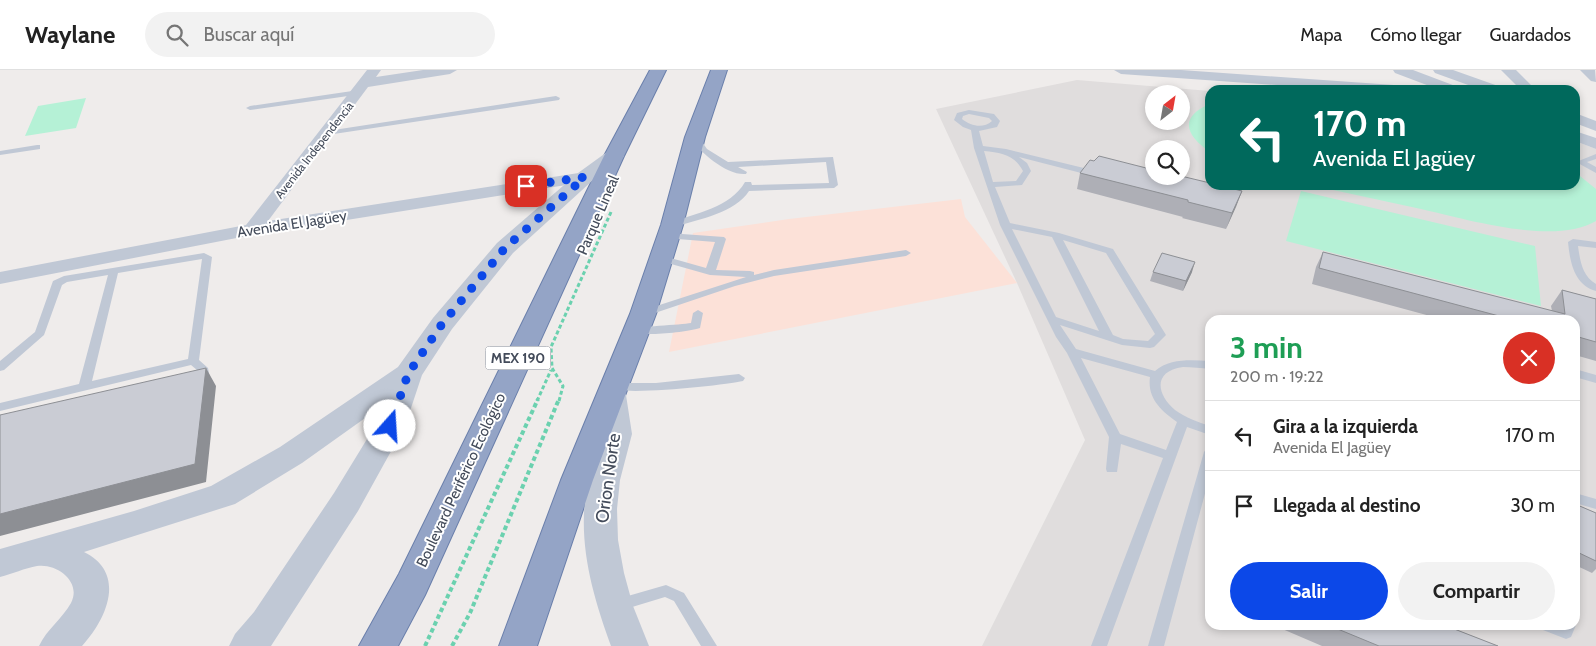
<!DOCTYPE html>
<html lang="es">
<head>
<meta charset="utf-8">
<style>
	:root { --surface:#fff; --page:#f2f2f2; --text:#222; --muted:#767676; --line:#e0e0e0; --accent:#0c48e8 }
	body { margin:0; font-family:Cabin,sans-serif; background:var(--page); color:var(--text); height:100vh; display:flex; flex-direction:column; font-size:19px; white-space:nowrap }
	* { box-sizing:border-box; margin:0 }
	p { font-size:16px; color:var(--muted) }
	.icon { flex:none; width:28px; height:28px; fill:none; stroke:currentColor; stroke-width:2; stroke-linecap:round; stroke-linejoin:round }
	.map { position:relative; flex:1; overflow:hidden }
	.drawer { position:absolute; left:1205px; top:245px; width:375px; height:315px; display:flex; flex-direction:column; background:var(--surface); border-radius:15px; box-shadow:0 2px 8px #0003 }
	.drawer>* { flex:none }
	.banner { position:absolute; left:1205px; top:15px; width:375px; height:105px; border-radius:15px; box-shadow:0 2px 8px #0003; background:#00695c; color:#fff; overflow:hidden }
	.needle { width:32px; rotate:31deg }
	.controls { position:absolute; left:1145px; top:15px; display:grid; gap:10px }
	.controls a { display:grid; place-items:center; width:45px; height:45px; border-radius:50%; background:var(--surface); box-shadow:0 2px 8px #0003; font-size:25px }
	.pin { position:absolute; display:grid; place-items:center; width:42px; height:42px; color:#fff; margin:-21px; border-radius:10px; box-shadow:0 2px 8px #0006 }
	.me { position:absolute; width:55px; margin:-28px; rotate:19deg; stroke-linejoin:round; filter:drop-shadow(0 0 4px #0008) }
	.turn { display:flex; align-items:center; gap:18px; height:105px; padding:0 25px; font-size:22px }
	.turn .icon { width:65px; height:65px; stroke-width:2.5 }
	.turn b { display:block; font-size:35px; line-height:42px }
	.round { display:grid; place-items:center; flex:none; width:52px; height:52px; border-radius:26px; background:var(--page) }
	.head { display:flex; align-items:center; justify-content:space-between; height:85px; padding:0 25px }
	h1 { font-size:30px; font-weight:800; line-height:38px; color:#1e9e55 }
	.action { display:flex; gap:10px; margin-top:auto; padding:10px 25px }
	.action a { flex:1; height:58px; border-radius:30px; background:var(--accent); color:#fff; font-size:20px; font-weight:800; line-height:58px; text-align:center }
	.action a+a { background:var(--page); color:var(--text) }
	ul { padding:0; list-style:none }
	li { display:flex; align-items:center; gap:15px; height:70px; padding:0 25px; border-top:1px solid var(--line) }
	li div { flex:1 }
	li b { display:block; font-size:19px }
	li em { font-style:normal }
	header { display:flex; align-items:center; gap:30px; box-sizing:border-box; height:70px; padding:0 25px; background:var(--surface); border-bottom:1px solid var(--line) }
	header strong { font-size:24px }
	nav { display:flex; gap:28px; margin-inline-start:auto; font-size:18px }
	.search { width:350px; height:45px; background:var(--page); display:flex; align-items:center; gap:12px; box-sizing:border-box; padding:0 18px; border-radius:28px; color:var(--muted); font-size:19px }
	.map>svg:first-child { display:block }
</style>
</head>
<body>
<header>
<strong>Waylane</strong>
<div class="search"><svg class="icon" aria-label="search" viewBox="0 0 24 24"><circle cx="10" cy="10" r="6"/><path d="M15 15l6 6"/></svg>Buscar aquí</div>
<nav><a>Mapa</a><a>Cómo llegar</a><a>Guardados</a></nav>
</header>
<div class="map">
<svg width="1596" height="576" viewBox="0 0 1596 576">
	<rect width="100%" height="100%" fill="#efeceb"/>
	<path fill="#e0dddd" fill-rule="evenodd" d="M1077,10L1210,21V115H1575V71L1596,79V576H982L1085,370L1017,213L936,39ZM1154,24H1181V51H1154ZM1154,79H1181V106H1154ZM1210,250H1575V555H1210Z"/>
	<path fill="#fce1d8" d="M961,129L965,147L1017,213L669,282L693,163L789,149Z"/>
	<path fill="#b5f1d6" d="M86,28L76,58L25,66L38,36Z
		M1210,34V82C1186,66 1178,47 1210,34Z
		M1575,102L1596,119V151C1554,176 1466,149 1421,139C1384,131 1347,123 1310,115H1575Z
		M1301,121L1535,176L1541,236L1286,171Z"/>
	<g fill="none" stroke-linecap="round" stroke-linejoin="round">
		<defs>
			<path id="trunk" d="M650,0H666L624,86L425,525L398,576H359L399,504L604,86Z
				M711,0H727L705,67L683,155L656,244L593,410L537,576H499L561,410L630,244L661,155L685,67Z"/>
		</defs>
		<use href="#trunk" stroke="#6a7fab" stroke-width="2"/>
		<path stroke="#6bd1af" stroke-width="3" stroke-dasharray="4 2.5" stroke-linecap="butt" d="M537,331L551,300
			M559,331L563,316L552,298L551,277L611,142"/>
		<path stroke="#6bd1af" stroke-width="4" stroke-dasharray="4.5 3" stroke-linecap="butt" d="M425,576L538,329
			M452,576L470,543L559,329"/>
		<path fill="#c0c8d5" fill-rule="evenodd" d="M359,20H362V24L250,40L246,38L250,36Z
			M556,26L560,28L559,30L327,65L323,63L327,61Z
			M969,40L994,44L1000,51L997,57L979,61L983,76L1006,79L1092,100L1093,102L1089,105L1019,87L1027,93L1031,101L1022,115L995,117L1010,153L1059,163L1113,179L1166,265L1154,277L1150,278L1122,275L1060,255L1076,279L1155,301C1170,288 1191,290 1210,291V299C1201,298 1192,297 1183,297C1153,301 1156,324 1175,340C1186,348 1198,352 1210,356V365L1187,357L1107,576H1091L1163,388L1121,374L1117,402H1107L1106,399L1109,367L1067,283L1056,267L1000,155L974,78L971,60L963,57L954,50L957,43ZM969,44L989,48L992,51C983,59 971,56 962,49L963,46ZM984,81C1001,83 1014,84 1023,101L1016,111L993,112ZM1012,159L1052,167L1099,261L1056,247ZM1063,170L1106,183L1155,264L1148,271L1123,269L1113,265ZM1081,288L1150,307C1147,328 1161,341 1177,352L1166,380L1120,364Z
			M692,66H698L707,79L728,92L833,87L838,115L834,118L749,121C735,143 699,149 675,157H669V153C696,143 730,138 745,112H751L752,115L829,113L826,92L738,97L747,102L746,104C728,106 700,83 691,68Z
			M37,75H40V79L0,85V81Z
			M1596,84V89L1587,92L1596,97V103L1576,92Z
			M668,163L724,167L726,169L716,200L750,201L754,202V205L774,200L906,180L911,183L906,186L774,206L735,216L649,245H641L640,243L641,241L746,207L710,205L657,190L655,188L660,185L706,198L715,172L665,168V164Z
			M1573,169L1596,172V178L1578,176C1580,190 1582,206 1596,214V221C1574,215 1570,192 1568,172Z
			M204,183L212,187L199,290L208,298L210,308L208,311H200L197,300L191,295L0,341V333L79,314L108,205L67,212L62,215L44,265L4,300L0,301V291L35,262L53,211L64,206ZM202,189L188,289L92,311L118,203Z
			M698,240L703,243L700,258C687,262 640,268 632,260C636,256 681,255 691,253L693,243Z
			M1575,299L1596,305V313L1575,307Z
			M739,304L745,308L743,311C726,315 617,327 609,317L615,313H656Z
			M1210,377V405L1164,576H1148L1204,382L1206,379Z
			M1575,423L1596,429V439L1575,433Z
			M666,515L684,523L717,576H701L674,531L665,527L619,541L614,540L612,535L614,530Z
			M1575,554L1576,555L1571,567L1566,569L1543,560L1540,555Z"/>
		<path fill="#c0c8d5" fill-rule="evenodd" d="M367,0H381L376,7L423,0H457L450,4L368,17L268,151L585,102L591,103L594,107L591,111L585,112L252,165L0,214V202L246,155Z
			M1114,0H1181L1408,16L1413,17L1415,20H1347L1121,4Z
			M1393,0H1413L1458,17L1460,20H1440L1395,3Z
			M1433,0H1453L1501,17L1503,20H1482L1435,3Z
			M1501,0H1516L1536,20H1521Z
			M1580,0H1595L1596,12L1591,11Z
			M1575,43L1596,51V61L1575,53Z
			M1575,61L1596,68V79L1575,71Z"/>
		<path fill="#c0c8d5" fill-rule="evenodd" d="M614,80L621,82L624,86L621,90L592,111L513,183L452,259L422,305L405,356L358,441L271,576H229L235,564L254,542L334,423L375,356L382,336L302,393L235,434L84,482C127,503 107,549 82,576H39C47,559 62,549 71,533C82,512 57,493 37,496C25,498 12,504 0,507V479L134,441L211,416L280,377L398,297L433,248L497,173L578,103L607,82Z
			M612,315L622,318L626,325L632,364L620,410L617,439L618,470L624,503L633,536L649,576H611C593,526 578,476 586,422C589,404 601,378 602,363C602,348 594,332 602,318Z"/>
		<use href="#trunk" fill="#94a4c6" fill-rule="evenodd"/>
	</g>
	<path fill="#aeafb6" d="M1080,103L1242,121L1226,159L1182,148L1183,147L1077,119Z
		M1323,182L1552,241L1551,236L1562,220L1596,229V291L1575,285V250H1445L1312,214L1316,197Z
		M1153,202H1192L1183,221L1150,211Z
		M1575,434L1596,443V499L1592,503L1575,495Z
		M1273,555H1444L1498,576H1322Z"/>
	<path fill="#8d8f94" d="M1242,121L1236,137L1226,159L1232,143Z
		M1195,192L1192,202L1183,221L1186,211Z
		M206,298L216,316L206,412L0,466V444Z"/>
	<path fill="#caccd4" stroke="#8d8f94" d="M1099,86L1154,100V106H1181L1210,113V115H1218L1242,121L1232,143L1188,132V130L1080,103L1090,90L1094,91Z
		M1323,182L1565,244L1562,220L1596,229V272L1575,266V250H1514L1319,198Z
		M1162,183L1195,192L1186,211L1153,202Z
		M206,298L195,394L0,444V345Z
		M1575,434L1596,443V491L1575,481Z
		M1328,555H1444L1498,576H1379Z"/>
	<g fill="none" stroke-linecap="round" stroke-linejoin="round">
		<path stroke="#0c48e8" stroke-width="9" stroke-dasharray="0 16.2" d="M390,356L408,304L442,254L505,178L585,107L526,116"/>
	</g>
	<g text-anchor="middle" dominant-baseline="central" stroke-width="4" stroke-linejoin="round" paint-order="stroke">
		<g font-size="12" fill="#434b5a" stroke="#fff">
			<text transform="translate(314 80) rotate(-52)">Avenida Independencia</text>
		</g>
		<rect fill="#fff" stroke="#7b818c" stroke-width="1" x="485.5" y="276.5" width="65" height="23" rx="4"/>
		<g font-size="14" font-weight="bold" fill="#434b5a">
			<text x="518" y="288">MEX 190</text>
		</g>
		<g font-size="15" fill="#434b5a" stroke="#fff">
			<text transform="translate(598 145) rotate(-67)">Parque Lineal</text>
			<text transform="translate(292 154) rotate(-9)">Avenida El Jagüey</text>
			<text transform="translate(461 410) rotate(-65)">Boulevard Periférico Ecológico</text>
		</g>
		<g font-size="18" fill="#434b5a" stroke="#fff">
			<text transform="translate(608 408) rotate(-82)">Orion Norte</text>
		</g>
	</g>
</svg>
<div class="controls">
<a><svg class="needle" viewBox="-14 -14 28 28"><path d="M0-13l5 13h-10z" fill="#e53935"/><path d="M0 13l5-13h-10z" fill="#767676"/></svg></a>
<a><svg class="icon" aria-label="search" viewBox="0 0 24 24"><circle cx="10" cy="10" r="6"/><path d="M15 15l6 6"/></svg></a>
</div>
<div class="pin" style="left:526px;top:116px;background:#d93025"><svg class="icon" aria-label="arrive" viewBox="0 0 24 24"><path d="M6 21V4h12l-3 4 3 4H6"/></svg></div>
<svg class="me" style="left:390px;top:356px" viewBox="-20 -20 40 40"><circle r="19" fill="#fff"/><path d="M0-13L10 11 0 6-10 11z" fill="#0c48e8"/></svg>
<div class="banner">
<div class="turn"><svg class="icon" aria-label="left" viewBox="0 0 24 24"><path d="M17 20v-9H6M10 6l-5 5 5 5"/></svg><div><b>170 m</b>Avenida El Jagüey</div></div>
</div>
<section class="drawer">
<div class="head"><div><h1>3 min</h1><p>200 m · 19:22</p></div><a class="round" style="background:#d93025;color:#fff"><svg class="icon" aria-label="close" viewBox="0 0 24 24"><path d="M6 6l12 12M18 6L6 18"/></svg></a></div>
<ul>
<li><svg class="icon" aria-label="left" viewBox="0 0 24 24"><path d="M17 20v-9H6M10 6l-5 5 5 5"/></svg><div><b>Gira a la izquierda</b><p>Avenida El Jagüey</p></div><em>170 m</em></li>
<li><svg class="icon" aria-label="arrive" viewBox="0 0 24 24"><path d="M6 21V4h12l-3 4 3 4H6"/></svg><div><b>Llegada al destino</b></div><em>30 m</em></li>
</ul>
<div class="action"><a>Salir</a><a>Compartir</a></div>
</section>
</div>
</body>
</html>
